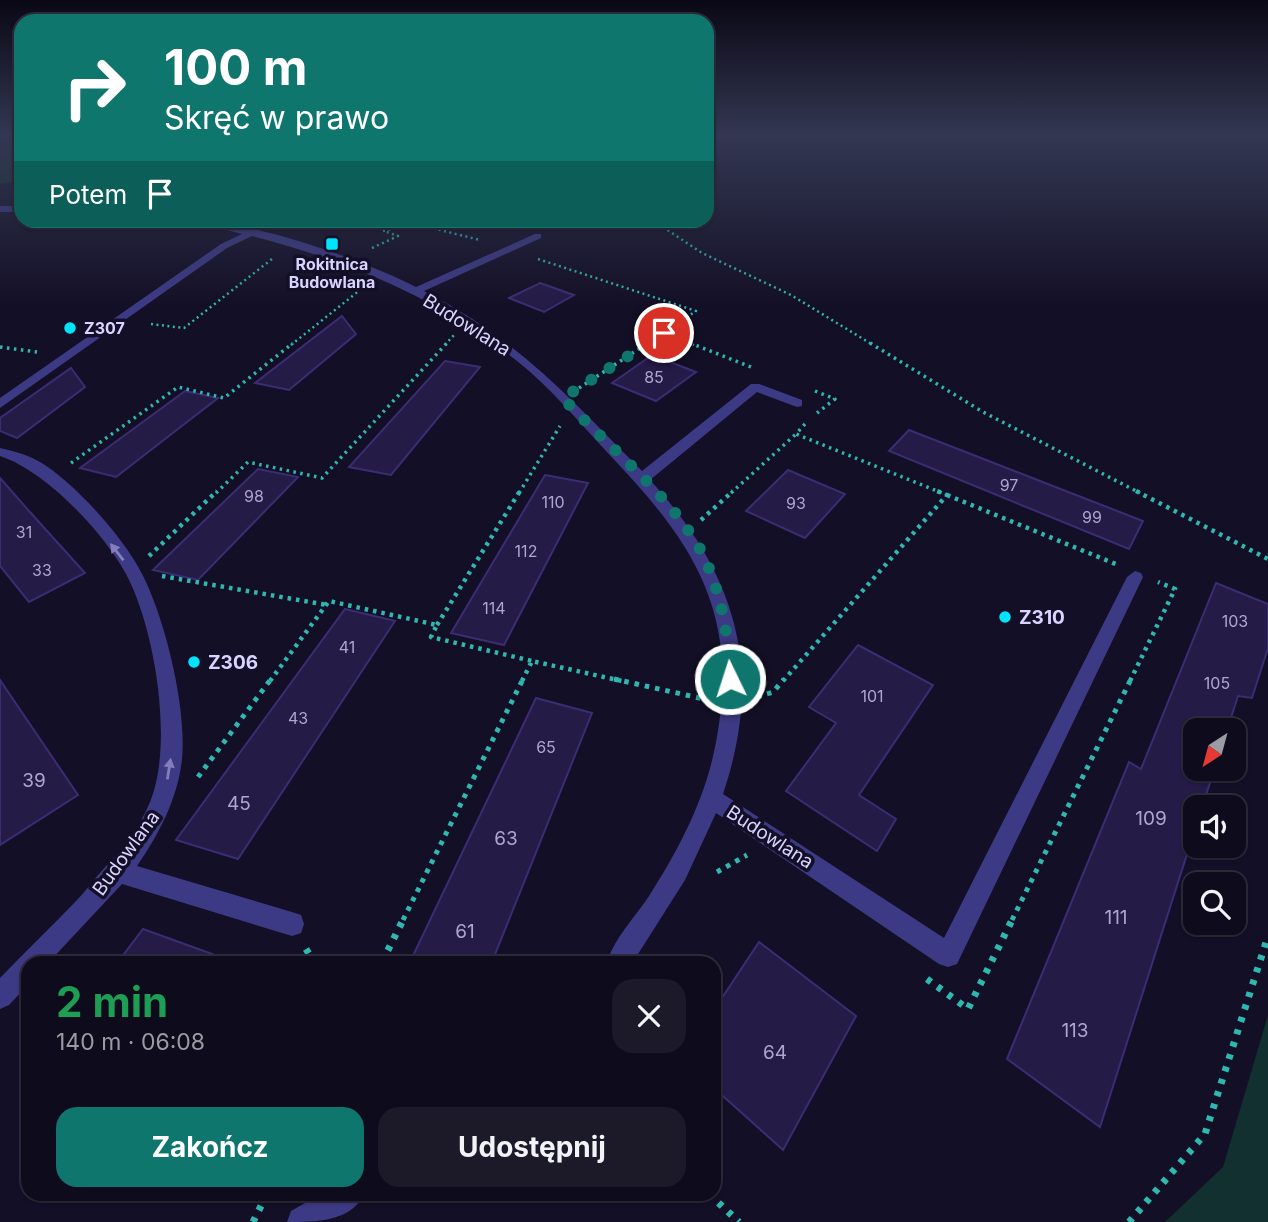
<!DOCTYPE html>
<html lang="pl">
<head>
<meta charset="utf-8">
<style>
	:root { --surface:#0e0b1c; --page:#1c1929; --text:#f1f3f6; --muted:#9b9ba3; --line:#2e2b3b; --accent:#0f766e }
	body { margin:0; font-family:Inter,sans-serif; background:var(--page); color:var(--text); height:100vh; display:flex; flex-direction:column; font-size:26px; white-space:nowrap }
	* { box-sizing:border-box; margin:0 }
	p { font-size:23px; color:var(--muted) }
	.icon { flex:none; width:38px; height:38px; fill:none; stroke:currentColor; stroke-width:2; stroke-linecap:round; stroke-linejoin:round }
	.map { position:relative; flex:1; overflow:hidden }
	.panel { position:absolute; left:21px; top:956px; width:700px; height:245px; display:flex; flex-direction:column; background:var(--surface); border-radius:21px; box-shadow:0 2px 5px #0004,0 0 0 2px var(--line) }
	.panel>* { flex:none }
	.guide { position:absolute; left:14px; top:14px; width:700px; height:214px; border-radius:21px; box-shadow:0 2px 5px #0004,0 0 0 2px var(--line); background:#0f766e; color:#fff; overflow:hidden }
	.needle { width:46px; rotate:216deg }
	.fabs { position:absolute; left:1183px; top:718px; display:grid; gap:14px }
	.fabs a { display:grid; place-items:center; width:63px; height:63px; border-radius:14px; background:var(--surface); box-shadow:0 2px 5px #0004,0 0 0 2px var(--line); font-size:35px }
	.pin { position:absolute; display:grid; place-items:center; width:60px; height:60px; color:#fff; margin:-30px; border:4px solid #fff; border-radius:50%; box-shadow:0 2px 7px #0007 }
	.me { position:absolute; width:77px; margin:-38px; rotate:356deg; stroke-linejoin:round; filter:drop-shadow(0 0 5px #0008) }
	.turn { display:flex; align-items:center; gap:24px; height:147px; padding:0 35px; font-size:32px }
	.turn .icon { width:91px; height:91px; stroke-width:2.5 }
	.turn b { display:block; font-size:49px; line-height:60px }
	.then { display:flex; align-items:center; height:66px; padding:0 35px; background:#0003; gap:14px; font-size:26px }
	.round { display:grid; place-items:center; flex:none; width:74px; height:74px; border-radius:21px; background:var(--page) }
	.head { display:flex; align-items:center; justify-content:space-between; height:119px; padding:0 35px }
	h1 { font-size:42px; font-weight:700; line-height:52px; color:#1e9e55 }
	.action { display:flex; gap:14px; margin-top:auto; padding:14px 35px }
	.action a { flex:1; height:80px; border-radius:21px; background:var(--accent); color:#fff; font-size:28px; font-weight:700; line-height:80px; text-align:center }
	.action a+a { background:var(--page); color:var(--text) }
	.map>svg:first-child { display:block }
</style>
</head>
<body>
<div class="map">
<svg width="1268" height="1222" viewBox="0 0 1268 1222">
	<rect width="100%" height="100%" fill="#130f26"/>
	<path fill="#12302f" d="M0,136H21V181L0,184Z
		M1268,1015V1222H1165L1223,1167Z"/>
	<path fill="#241b47" stroke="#3b2d73" stroke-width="2" d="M540,283L574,295L544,312L509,298Z
		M342,316L356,334L289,390L255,383Z
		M652,355L696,372L656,401L612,383Z
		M445,361L480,367L391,475L349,467Z
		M71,368L85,387L17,438L0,431V418Z
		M185,391L218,398L116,477L80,468Z
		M909,430L1058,488L1143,521L1129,549L889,451Z
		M258,469L298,477L198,580L153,570Z
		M788,470L845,494L805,538L746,511Z
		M545,475L588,483L504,645L451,633Z
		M0,478L29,511L85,573L29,602L0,566Z
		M1216,583L1268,604V648L1252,698L1238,696L1227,730H1195V768H1215L1202,807H1195V829L1100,1127L1007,1059L1129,762L1141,769Z
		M345,609L395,621L238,859L176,840Z
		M858,645L933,685L859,795L896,819L877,851L786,791L836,723L809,707Z
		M0,680L78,795L0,845Z
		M536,698L592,713L492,962H410Z
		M143,929L226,959V962H118Z
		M759,942L856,1016L783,1150L714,1088V1010Z"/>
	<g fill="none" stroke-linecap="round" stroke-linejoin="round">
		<path stroke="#2fb8b0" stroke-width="2" stroke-dasharray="2 2.5" stroke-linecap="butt" d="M653,220L665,228
			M392,228L419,225L438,228"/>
		<path stroke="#2fb8b0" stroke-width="2.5" stroke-dasharray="2 3.5" stroke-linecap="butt" d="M428,227L480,240
			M663,227L702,253L791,295L873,345
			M383,231L400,227
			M372,248L398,236L384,231
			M538,259L696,311L664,333L694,345
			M151,324L184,328L272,259
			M291,345L360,290
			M445,345L454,335
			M646,345L664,333"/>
		<path stroke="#2fb8b0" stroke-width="3.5" stroke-dasharray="2.5 4.5" stroke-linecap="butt" d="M690,343L751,367
			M870,343L983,412L1140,493
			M0,347L37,352
			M579,388L648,343
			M815,391L835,399L817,413
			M805,424L796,434L942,493
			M71,463L178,387L224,398L293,343
			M216,493L248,462L322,478L447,343
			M519,493L560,426
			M731,493L796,434"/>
		<path stroke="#2fb8b0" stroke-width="4.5" stroke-dasharray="3.5 5" stroke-linecap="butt" d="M1136,491L1268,559
			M947,495L1118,565
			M701,520L733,491
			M149,556L217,491
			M162,576L327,605
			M437,625L520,491
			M270,681L329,601L437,625L431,637L532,661
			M522,681L532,661L622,681
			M783,681L947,495L937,491
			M1130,681L1175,589L1158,582"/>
		<path stroke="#2fb8b0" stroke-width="5" stroke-dasharray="4.5 6" stroke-linecap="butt" d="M614,679L704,699
			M757,697L773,692L784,679
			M198,777L271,679
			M717,872L747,855
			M403,920L523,679
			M1012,920L1131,679"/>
		<path stroke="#2fb8b0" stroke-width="7" stroke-dasharray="5 8" stroke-linecap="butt" d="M306,949L314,962
			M382,962L404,918
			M927,979L968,1009L1013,918
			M709,1194L739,1222
			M253,1222L267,1194
			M1129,1222L1205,1134L1268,936"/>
		<path fill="#3d3a85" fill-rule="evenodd" d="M0,206H21V212H0Z
			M189,220C250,220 361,259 416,287L535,234H541V238L424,291C519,340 569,398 642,471L751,384H759L802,400V406L797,407L757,392L650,480C736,574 765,669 723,794L944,938L1127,577L1135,571L1141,573L1143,577L957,964L948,967L939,964L716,813L685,880L633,962H607C614,939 635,917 649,896C679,849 706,798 716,742C741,610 692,541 606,451C577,420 550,387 517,361C439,298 348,261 252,236L227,248L0,408V398L221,244L242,234Z
			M0,448C14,451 28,455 40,462C74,482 123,537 141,572C165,617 187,708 182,759C178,798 159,834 137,866L292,912L301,915L304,924L301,933L292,936L122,884L49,962H28V985L9,1005L0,1009V978C26,951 52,926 78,899C89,887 99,873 109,863C126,845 141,824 150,802C174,744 155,628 126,574C103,532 46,471 0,456Z
			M321,1194H364C351,1222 315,1222 287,1222L291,1211Z"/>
	</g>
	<defs><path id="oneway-solid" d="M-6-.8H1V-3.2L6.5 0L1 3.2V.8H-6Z" transform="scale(1.75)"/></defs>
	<g fill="#837fbc">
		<use href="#oneway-solid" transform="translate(117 552) rotate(-128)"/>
		<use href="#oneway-solid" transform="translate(169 769) rotate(-81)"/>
	</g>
	<linearGradient id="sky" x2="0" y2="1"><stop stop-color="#0a0815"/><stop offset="0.44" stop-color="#333752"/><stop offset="1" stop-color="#333752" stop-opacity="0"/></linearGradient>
	<rect width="1268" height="307" fill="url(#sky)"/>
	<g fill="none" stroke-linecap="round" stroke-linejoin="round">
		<path stroke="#0f766e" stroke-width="12" stroke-dasharray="0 21.6" d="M664,333L563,398C606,445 679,502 705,559C722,597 729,638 730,679"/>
	</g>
	<g fill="#00e5ff" stroke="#130f26" stroke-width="2.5">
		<rect x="325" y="237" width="14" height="14" rx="3.5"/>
		<circle cx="70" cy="328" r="7"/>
		<circle cx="1005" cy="617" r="7"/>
		<circle cx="194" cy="662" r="7"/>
	</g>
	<g text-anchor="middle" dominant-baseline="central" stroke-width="7" stroke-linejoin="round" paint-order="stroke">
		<g font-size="16" font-weight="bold" fill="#d9d4ff" stroke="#130f26">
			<text x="332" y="264">Rokitnica<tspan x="332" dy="18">Budowlana</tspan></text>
			<text x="84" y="328" text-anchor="start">Z307</text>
		</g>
		<g font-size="16" fill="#aca6d1">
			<text x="654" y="377">85</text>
			<text x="1009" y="485">97</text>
			<text x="254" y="496">98</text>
			<text x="553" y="502">110</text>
			<text x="796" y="503">93</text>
			<text x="1092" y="517">99</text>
			<text x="24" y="532">31</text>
			<text x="526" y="551">112</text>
			<text x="42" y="570">33</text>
			<text x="494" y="608">114</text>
			<text x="1235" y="621">103</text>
			<text x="347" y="647">41</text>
			<text x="1217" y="683">105</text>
			<text x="872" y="696">101</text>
			<text x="298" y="718">43</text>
			<text x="546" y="747">65</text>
		</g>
		<g font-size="19" fill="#d9d4ff" stroke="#130f26">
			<text transform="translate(467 325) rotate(32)">Budowlana</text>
			<text transform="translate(770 837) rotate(33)">Budowlana</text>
			<text transform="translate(126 853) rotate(-54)">Budowlana</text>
		</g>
		<g font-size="19" font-weight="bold" fill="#d9d4ff" stroke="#130f26" text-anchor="start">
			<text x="1019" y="617">Z310</text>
			<text x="208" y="662">Z306</text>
		</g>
		<g font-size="19" fill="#aca6d1">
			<text x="34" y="780">39</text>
			<text x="239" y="803">45</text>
			<text x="1151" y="818">109</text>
			<text x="506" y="838">63</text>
			<text x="1116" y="917">111</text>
			<text x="465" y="931">61</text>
			<text x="1075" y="1030">113</text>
			<text x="775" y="1052">64</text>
		</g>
	</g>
</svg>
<div class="fabs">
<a><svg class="needle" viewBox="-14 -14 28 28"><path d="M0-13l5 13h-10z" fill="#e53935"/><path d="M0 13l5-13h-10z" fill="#9b9ba3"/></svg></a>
<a><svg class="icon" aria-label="sound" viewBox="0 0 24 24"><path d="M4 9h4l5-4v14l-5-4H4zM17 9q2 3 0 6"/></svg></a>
<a><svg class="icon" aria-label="search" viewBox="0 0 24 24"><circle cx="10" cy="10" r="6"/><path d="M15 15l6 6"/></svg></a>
</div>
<div class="pin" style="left:664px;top:333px;background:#d93025"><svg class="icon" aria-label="arrive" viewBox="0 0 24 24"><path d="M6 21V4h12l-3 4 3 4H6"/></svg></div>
<svg class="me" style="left:730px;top:679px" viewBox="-20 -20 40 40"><circle r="17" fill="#0f766e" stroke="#fff" stroke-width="3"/><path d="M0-11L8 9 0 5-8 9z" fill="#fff"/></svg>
<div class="guide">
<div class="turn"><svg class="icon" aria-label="right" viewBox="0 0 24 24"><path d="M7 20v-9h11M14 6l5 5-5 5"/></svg><div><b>100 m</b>Skręć w prawo</div></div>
<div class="then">Potem<svg class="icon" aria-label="arrive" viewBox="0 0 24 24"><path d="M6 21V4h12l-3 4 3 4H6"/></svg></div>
</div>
<section class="panel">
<div class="head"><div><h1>2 min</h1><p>140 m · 06:08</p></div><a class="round"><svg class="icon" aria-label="close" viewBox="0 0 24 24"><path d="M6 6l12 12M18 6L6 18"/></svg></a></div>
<div class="action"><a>Zakończ</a><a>Udostępnij</a></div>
</section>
</div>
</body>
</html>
